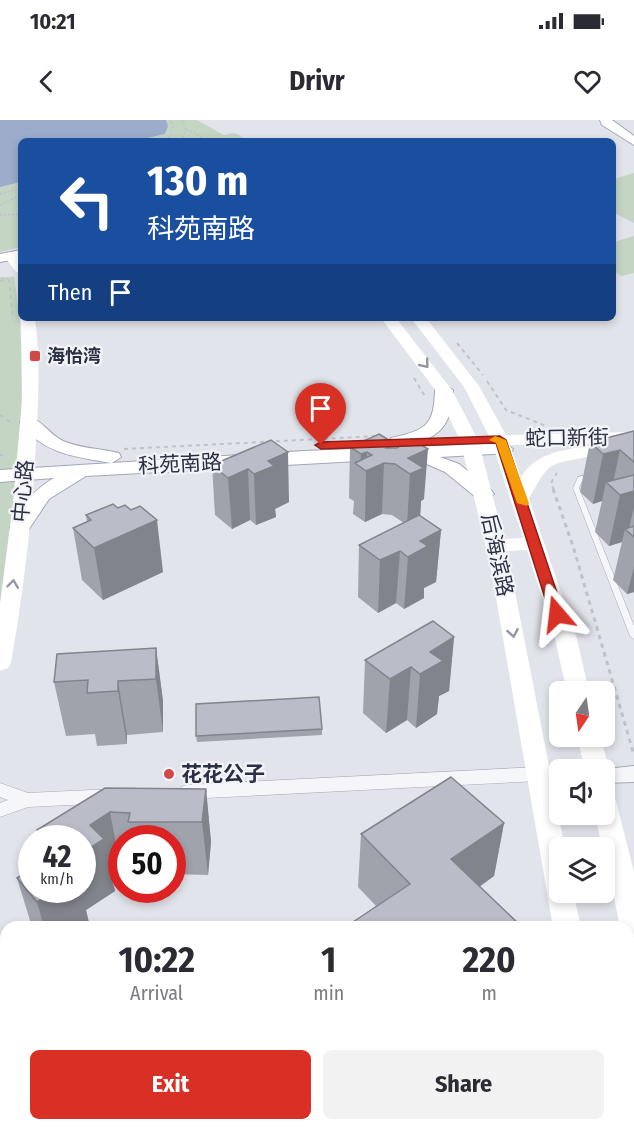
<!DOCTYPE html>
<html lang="en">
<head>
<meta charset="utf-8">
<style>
	:root { --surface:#fff; --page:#f2f2f3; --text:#2b2b33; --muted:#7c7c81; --accent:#d93025 }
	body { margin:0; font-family:"Fira Sans Condensed","Noto Sans SC",sans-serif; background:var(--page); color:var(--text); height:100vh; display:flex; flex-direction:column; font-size:22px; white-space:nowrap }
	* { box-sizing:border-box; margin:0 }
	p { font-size:20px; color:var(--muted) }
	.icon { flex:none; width:33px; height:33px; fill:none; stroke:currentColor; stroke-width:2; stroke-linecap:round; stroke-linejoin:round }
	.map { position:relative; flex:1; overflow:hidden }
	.drawer { position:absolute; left:0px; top:801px; width:634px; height:210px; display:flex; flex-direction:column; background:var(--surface); border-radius:18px 18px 0 0; box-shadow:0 3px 9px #0003 }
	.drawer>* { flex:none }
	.top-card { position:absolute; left:18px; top:18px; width:598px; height:183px; border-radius:9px; box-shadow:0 3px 9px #0003; background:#1a4fa0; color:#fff; overflow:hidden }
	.needle { width:39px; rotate:193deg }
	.tools { position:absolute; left:549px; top:561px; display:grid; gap:12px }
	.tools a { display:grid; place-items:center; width:66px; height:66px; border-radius:9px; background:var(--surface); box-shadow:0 3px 9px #0003; font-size:30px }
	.speed { position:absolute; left:18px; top:705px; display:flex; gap:12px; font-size:30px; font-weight:700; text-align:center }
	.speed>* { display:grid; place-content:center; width:78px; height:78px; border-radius:50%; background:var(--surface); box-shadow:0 3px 9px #0003; line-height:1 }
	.speed small { font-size:15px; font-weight:400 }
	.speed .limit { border:9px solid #d22; background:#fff; color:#111 }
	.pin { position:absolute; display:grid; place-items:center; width:51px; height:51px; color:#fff; margin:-62px -26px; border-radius:50% 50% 50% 0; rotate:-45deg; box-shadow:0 0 6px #0007 }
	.pin .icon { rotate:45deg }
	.me { position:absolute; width:66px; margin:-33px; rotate:343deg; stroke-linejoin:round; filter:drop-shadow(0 0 4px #0008) }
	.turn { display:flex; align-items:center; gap:21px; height:126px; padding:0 30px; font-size:27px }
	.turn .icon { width:78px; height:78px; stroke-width:2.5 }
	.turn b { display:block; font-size:42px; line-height:51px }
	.then { display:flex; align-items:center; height:57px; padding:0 30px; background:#0003; gap:12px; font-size:22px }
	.eta { display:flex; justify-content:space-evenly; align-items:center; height:102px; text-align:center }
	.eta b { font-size:36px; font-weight:700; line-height:42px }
	.button { display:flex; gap:12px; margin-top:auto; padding:12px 30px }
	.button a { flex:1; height:69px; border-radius:9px; background:var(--accent); color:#fff; font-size:24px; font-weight:700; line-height:69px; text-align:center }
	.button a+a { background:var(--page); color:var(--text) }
	.status { display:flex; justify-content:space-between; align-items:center; height:42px; padding:0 30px; background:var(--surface); direction:ltr }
	.status svg { height:16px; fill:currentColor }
	header { display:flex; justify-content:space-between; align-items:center; height:78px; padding:0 30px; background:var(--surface); font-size:27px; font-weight:700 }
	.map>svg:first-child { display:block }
</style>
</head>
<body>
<div class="status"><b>10:21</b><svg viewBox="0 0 49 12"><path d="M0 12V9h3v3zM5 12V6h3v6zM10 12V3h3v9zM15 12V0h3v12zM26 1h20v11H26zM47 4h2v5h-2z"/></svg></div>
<header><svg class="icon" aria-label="back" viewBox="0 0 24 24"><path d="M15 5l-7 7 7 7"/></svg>Drivr<svg class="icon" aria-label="heart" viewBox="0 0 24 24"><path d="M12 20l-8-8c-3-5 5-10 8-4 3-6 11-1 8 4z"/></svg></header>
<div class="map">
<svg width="634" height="1011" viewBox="0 0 634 1011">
	<rect width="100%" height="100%" fill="#e2e4eb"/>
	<path fill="#c5d5c4" d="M166,0H197L224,15L235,13L249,21H135L165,14Z
		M634,53V103L614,93V59Z
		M21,62V127L0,132V67Z
		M634,116V153L622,156L614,152V122Z
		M0,157H14C32,267 16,376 0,485Z"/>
	<path fill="#9daccb" d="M0,0H166L168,6L165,14L135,21H21V62L0,67Z"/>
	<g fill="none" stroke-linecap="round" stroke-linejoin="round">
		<defs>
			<path id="service" d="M594,353L597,355L596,356L583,359L579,368L634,506V519L630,516L573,368L578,357Z"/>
			<path id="minor" d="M539,647L545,649L548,654L545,659L539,661L187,679L181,677L178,672L181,667L187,665Z
				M0,663L28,673L112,669L118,671L121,676L118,681L112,683L28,687L0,697V683L8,680L0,677Z"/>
			<path id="tertiary" d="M634,646V662L604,663V650H597Z"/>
			<path id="primary" d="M600,0H612L634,16V25L602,5Z
				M21,130V138L0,142V134Z
				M444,265L453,270C452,299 444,316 415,323C407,326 400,328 391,326L389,322L391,318C425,310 434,307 435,270Z
				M29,297C42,300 50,315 63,321C81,329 100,328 119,333L121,337L112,343C76,337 42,334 20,302Z
				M504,323L513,329L511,333L440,337L459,344L491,370L494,374L484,380L477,378L445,352L413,338L86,356L49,379L27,412H13L10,408C20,387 33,370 54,358L0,362V350L304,331Z"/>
		</defs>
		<use href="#service" stroke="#a7aab5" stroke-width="1"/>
		<use href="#minor" stroke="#a7aab5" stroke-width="1"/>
		<use href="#tertiary" stroke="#a7aab5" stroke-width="2"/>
		<use href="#primary" stroke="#a2a7b7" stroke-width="2"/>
		<path stroke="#c0c2ca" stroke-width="1.5" stroke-dasharray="2 2" stroke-linecap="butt" d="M186,10L196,13L204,21
			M165,21L171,15L173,5L170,0
			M181,21L186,10L182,0
			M0,74L21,68
			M0,85L21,75
			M0,95L21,94
			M2,160L9,158"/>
		<path stroke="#c0c2ca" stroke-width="2" stroke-dasharray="4 4" stroke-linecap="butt" d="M9,159L13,198
			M0,161L7,159
			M457,223L483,255
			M414,258L426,278
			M487,261L506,290L546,306
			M0,295L13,304
			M124,329L379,316
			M0,335H3
			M554,370L551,363L557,353"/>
		<path stroke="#c0c2ca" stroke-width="3" stroke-dasharray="4.5 4.5" stroke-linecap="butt" d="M553,369L573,426L634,635"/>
		<use href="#service" fill="#f5f6f9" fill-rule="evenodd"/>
		<use href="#minor" fill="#f5f6f9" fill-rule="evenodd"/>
		<use href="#tertiary" fill="#f5f6f9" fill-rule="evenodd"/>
		<path fill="#fff" fill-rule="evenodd" d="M11,132L21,140V153L16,152L4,136Z
			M21,198H35C41,245 38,292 35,339C31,408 23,475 11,543L8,548L0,551V484L13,383L22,281Z
			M381,198H396L452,270L478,320L504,419L523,418L491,320L464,267L411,198H426L479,266L506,315L634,312V322L510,325L521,357C536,333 562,330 589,326L598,331L595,335C550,346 552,336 529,379L577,519L589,572H567L555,519L527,430L507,431L565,728H560V772H573L581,807H553L490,443L460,320L436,271Z
			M577,616H601L609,650L605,656L604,650H585Z
			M604,671L613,674L616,681L634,752V819L628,817V807H620L604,728H602L595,694H604Z
			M587,1005H619L620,1011H588Z"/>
		<use href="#primary" fill="#fff" fill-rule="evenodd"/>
	</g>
	<path fill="#a0a3ac" d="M21,90V104H20L18,95Z
		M634,311V472L627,474L613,460L622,422L609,426L595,412L602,381L593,384L580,372L590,322Z
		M271,320L289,382L275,389L276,397L256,405L250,400L232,409L215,395L212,345Z
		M392,322L391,328H397L424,379L421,381L420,396L441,410L436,462L424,468V478L404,489L396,483L378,493L358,477L359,425L404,403L392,395L382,394L365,402L353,394L354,381L349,378L350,327Z
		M118,388L163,452L103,480L82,460L73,408L87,402L86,395Z
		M454,517L449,571L439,576L437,594L416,608L407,600L386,613L363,593L365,540Z
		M156,528L163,581V612L127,615V624L97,626L95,614L66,616L54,562Z
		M322,609V615L197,622L196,616Z
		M206,669L211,722L208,755L172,754V718H122V745L110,751L115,771L86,790L90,807H32L17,758L82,718H39L37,710Z
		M504,703L494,756L479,767L522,807H353V802L376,786L358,767L361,714Z
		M6,878V1005L33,1011H0V927L5,924L0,911V882Z"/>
	<path fill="#82848c" d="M428,329L424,379L421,381L420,399L407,405L410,354L408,338Z
		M620,330L612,368L606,362L602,381L593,384L603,334Z
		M288,332L289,382L275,389L276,397L256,405L254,354L268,341Z
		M367,332L366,351L384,343L382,394L365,402L366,351L360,347L361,334Z
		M248,349L250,400L232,409L228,358Z
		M634,371V387L628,412L625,409L622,422L609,426L620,375Z
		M157,400L163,452L103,480L94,428Z
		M441,410L436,462L424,468V478L404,489L408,437L420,421Z
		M400,431L396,483L378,493L380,440Z
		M634,447V472L627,474Z
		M454,517L449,571L439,576L437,594L416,608L420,554L430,532Z
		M156,528L163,581V612L156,559Z
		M411,547L407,600L386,613L390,559Z
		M118,561L127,615V624L118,571Z
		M206,669L211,722L208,755L202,702Z
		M110,692L120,745L110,751L115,771L86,790L90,807H44L37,782L56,770H82V733L90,705Z
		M504,703L494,756L444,792L451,739Z
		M6,970V1005H40L33,1011H0V975Z
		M543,1005H544L542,1011H536Z"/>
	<path fill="#babdc8" stroke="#82848c" stroke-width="1.5" d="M634,311V342L620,330L603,334L590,322Z
		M379,314L392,322L386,328H397L411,319L428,329L408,338L424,348L410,354L395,344L384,343L366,351L355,343L372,335L367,332L361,334L350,327Z
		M271,320L288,332L268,341L274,346L254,354L248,349L228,358L212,345Z
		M634,355V371L620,375L606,362Z
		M113,384L118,388L125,385L131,390L140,386L157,400L94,428L73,408L91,400L86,395Z
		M419,395L441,410L420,421L428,426L408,437L400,431L380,440L359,425Z
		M634,406V417L625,409Z
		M433,501L454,517L430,532L443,541L420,554L411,547L390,559L365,540Z
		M156,528V559L118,561V571L87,573L88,560L54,562L57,534Z
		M319,577L322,609L196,616V584Z
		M451,657L504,703L451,739L522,807H358L353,802L410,764L361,714Z
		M105,668L206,669L202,702H128L130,693L110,692L90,705L104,719L82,733V718H44L37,710Z
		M32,749V770H56L37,782L17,758Z
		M6,878V908L0,900V882Z
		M6,923V970L0,975V927Z
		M386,1005H543L536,1011H378Z"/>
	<defs><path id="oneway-chevron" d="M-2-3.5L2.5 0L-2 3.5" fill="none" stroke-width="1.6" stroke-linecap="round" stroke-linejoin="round" transform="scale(1.5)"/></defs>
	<g stroke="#9497a1">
		<use href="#oneway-chevron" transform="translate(425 244) rotate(51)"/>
		<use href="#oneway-chevron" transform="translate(13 464) rotate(-83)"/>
		<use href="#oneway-chevron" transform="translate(513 513) rotate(80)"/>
	</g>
	<path fill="#d93025" stroke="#8d1f18" stroke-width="1.5" d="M500,316L506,320L564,494L562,497H552L550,494L496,323L321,329L315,325L321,322Z"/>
	<path fill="#f59e0b" d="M495,316L506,320L529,383L527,386L517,383L496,323L489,320Z"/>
	<g fill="#d04847" stroke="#f2f4f8" stroke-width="2">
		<rect x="29" y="230" width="12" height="12" rx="3"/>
		<circle cx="169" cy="654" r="6"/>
	</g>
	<g text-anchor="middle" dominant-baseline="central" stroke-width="4.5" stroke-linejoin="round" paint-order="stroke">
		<g font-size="18" font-weight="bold" fill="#2a2f43" stroke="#f2f4f8" text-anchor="start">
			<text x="47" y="236">海怡湾</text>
		</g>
		<g font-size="21" fill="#2a2f43" stroke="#f2f4f8">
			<text transform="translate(567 318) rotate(-1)">蛇口新街</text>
			<text transform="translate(180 344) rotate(-3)">科苑南路</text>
			<text transform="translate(23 371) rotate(-85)">中心路</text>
			<text transform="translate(497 435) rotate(78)">后海滨路</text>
		</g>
		<g font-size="21" font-weight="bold" fill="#2a2f43" stroke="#f2f4f8" text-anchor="start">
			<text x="181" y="654">花花公子</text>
		</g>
	</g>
</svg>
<div class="tools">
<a><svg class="needle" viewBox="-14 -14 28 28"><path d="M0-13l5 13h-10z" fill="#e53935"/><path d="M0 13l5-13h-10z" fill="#7c7c81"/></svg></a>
<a><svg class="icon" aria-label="sound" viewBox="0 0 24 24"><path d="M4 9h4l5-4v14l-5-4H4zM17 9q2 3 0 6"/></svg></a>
<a><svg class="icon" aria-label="layers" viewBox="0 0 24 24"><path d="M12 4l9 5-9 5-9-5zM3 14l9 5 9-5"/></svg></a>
</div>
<div class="speed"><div>42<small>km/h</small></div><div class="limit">50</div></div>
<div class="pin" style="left:321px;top:325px;background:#d93025"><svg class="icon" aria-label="arrive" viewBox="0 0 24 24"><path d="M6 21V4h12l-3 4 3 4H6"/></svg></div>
<svg class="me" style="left:557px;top:494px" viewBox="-20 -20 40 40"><path d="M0-17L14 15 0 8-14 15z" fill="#d93025" stroke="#fff" stroke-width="4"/></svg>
<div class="top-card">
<div class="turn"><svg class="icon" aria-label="left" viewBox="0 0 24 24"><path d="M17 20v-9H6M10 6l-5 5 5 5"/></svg><div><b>130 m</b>科苑南路</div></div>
<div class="then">Then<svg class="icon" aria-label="arrive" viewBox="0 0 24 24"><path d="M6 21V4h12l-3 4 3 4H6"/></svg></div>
</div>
<section class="drawer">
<div class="eta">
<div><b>10:22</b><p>Arrival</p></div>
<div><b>1</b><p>min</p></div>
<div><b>220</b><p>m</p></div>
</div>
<div class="button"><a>Exit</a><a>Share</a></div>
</section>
</div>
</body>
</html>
